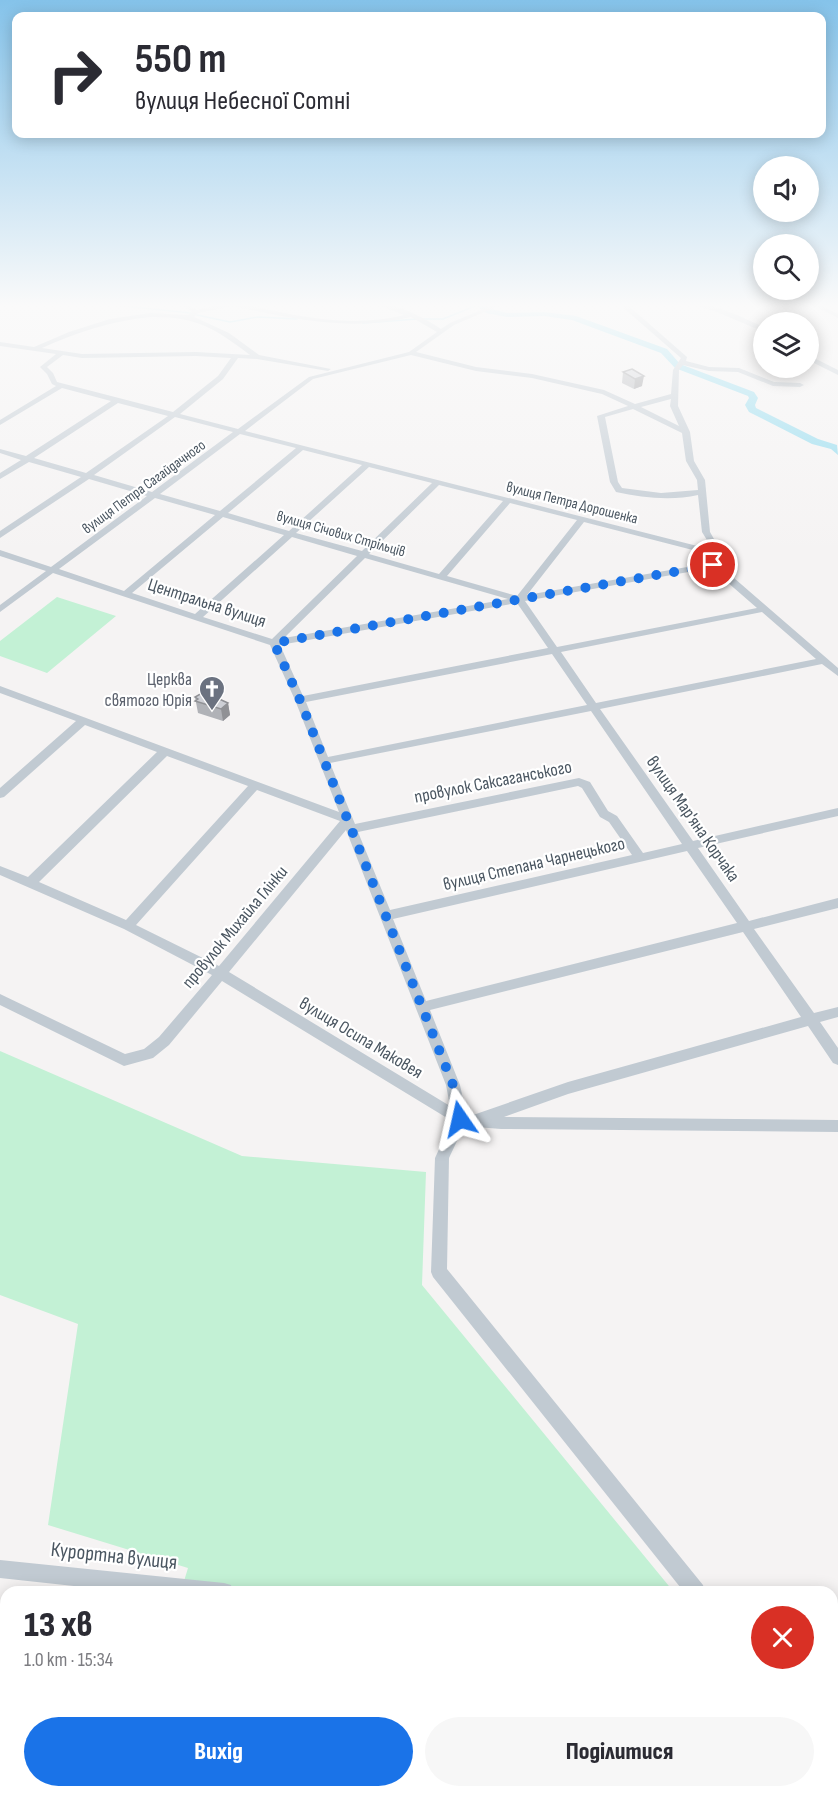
<!DOCTYPE html>
<html lang="uk">
<head>
<meta charset="utf-8">
<style>
	:root { --surface:#fff; --page:#f7f7f7; --text:#2b2b33; --muted:#7c7c81; --accent:#1a73e8 }
	body { margin:0; font-family:"Sofia Sans Condensed",sans-serif; background:var(--page); color:var(--text); height:100vh; display:flex; flex-direction:column; font-size:22px; white-space:nowrap }
	* { box-sizing:border-box; margin:0 }
	p { font-size:20px; color:var(--muted) }
	.icon { flex:none; width:33px; height:33px; fill:none; stroke:currentColor; stroke-width:2; stroke-linecap:round; stroke-linejoin:round }
	.map { position:relative; flex:1; overflow:hidden }
	.side { position:absolute; left:0px; top:1586px; width:838px; height:212px; display:flex; flex-direction:column; background:var(--surface); border-radius:18px 18px 0 0; box-shadow:0 3px 15px #0003 }
	.side>* { flex:none }
	.guide { position:absolute; left:12px; top:12px; width:814px; height:126px; border-radius:12px; box-shadow:0 3px 15px #0003; background:#fff; color:var(--text); overflow:hidden }
	.controls { position:absolute; left:753px; top:156px; display:grid; gap:12px }
	.controls a { display:grid; place-items:center; width:66px; height:66px; border-radius:50%; background:var(--surface); box-shadow:0 3px 15px #0003; font-size:30px }
	.pin { position:absolute; display:grid; place-items:center; width:51px; height:51px; color:#fff; margin:-26px; border:3px solid #fff; border-radius:50%; box-shadow:0 2px 6px #0007 }
	.me { position:absolute; width:66px; margin:-33px; rotate:349deg; stroke-linejoin:round; filter:drop-shadow(0 0 4px #0008) }
	.turn { display:flex; align-items:center; gap:21px; height:126px; padding:0 24px; font-size:27px }
	.turn .icon { width:78px; height:78px; stroke-width:2.5 }
	.turn b { display:block; font-size:42px; line-height:51px }
	.round { display:grid; place-items:center; flex:none; width:63px; height:63px; border-radius:32px; background:var(--page) }
	.summary { display:flex; align-items:center; justify-content:space-between; height:102px; padding:0 24px }
	h1 { font-size:36px; font-weight:800; line-height:45px }
	.action { display:flex; gap:12px; margin-top:auto; padding:12px 24px }
	.action a { flex:1; height:69px; border-radius:36px; background:var(--accent); color:#fff; font-size:24px; font-weight:800; line-height:69px; text-align:center }
	.action a+a { background:var(--page); color:var(--text) }
	.map>svg:first-child { display:block }
</style>
</head>
<body>
<div class="map">
<svg width="838" height="1796" viewBox="0 0 838 1796">
	<rect width="100%" height="100%" fill="#f5f3f3"/>
	<path fill="#c3f1d5" d="M57,597L116,616L47,673L0,656V641Z
		M0,1051L242,1156L426,1172L422,1285L673,1591H181L188,1568L48,1525L78,1324L0,1295Z
		M833,1680H838V1796H0V1709H6V1791H832Z"/>
	<g fill="none" stroke-linecap="round" stroke-linejoin="round">
		<path stroke="#90daee" stroke-width="1.5" d="M104,304L191,313
			M197,315L230,322L258,317L297,319
			M423,319H443L480,304
			M363,323L417,319"/>
		<path fill="#90daee" fill-rule="evenodd" d="M474,304H483L492,309L507,313L544,312L576,316L667,349L680,364L754,392L758,398L755,405L756,408L818,439L837,445L838,455L831,449L812,444L749,412L745,405L749,398L748,396L675,368L661,353L572,320L544,316L507,317L486,313Z"/>
		<path fill="#c1cad2" fill-rule="evenodd" d="M181,304H187L197,310C210,307 225,302 238,304C251,305 263,309 275,311C317,320 362,326 404,315L376,304C396,302 424,318 441,329L450,323L496,304H503L454,325L416,352L476,367L532,374L604,390L635,404L671,394L673,370L681,358L619,304H644L643,305L630,307L687,357L686,361L709,367L739,368L774,382L800,383L804,385L800,387L773,386L738,372L709,371L683,365L679,370L678,406L690,432L694,461L705,480L710,532L726,560L719,565L838,668V676L822,664L600,709L693,841L838,808V816L698,848L749,921L838,898V908L754,929L814,1013L838,1007V1017L820,1022L838,1048V1065L833,1063L808,1026L568,1094L504,1117L838,1120V1132L501,1129L464,1126L449,1158L447,1269L703,1585L705,1592H684L433,1277L431,1272L435,1158L452,1121L222,981L169,1045L153,1058L124,1066L0,1005V994L125,1054L144,1049L159,1037L212,975L124,929L0,875V866L28,877L157,752L85,725L4,797L0,798V788L76,721L0,693V686L339,812L295,700L270,645L53,573L0,612V605L46,571L0,556V550L51,567L147,496L89,479L0,538V531L81,477L29,462L0,479V473L21,460L0,453V449L26,456L111,401L62,388L0,425V420L56,386L52,384L47,374L40,367L56,354L0,346V342L34,347L69,332L110,319L150,313L188,315L192,312ZM233,306C292,319 351,332 411,317L437,332L409,352L309,377L238,429L180,414L223,379L238,358L257,359L328,371L331,369L259,355L229,333L194,317L198,313ZM150,317C195,316 215,328 250,355L196,352L82,354L42,348C77,332 112,321 150,317ZM63,355L82,358L196,356L231,358L218,376L173,412L57,382L53,373L47,367ZM411,355L476,371L532,378L602,394L628,406L597,416L610,482L616,492C643,498 672,501 698,495L702,532L713,550L245,431L313,379ZM671,399L670,406L679,426L641,407ZM118,403L168,416L86,473L34,458ZM633,409L682,433L686,461L697,480L698,490L661,493L622,488L618,482L605,417ZM175,417L233,432L152,492L94,475ZM240,434L296,448L220,511L160,494ZM303,450L362,465L289,531L228,513ZM369,467L432,483L362,551L296,533ZM439,485L503,501L439,574L369,554ZM155,498L215,515L124,591L59,569ZM510,503L577,520L517,596L447,576ZM223,517L284,535L195,614L132,593ZM584,522L716,556L717,559L710,563L527,595ZM292,537L357,556L272,639L203,617ZM365,558L508,599L284,638ZM711,568L757,608L557,647L525,601ZM517,603L548,648L303,696L280,645ZM762,612L816,659L596,703L561,652ZM552,654L587,705L328,757L306,702ZM591,711L682,844L643,853L617,816L608,811L590,782L579,778L355,824L330,763ZM167,756L248,786L126,920L39,882ZM578,786L582,788L600,817L609,822L632,855L390,910L358,832ZM257,790L340,821L219,966L136,925ZM346,830L446,1085L450,1106L229,972ZM687,851L737,923L426,1001L393,919ZM743,932L801,1017L568,1082L476,1114L466,1113L460,1085L430,1010Z
			M690,304C714,302 742,318 764,327V332L717,312Z
			M811,304H818L838,314V318Z
			M808,355L838,370V375L808,360Z
			M0,1560L224,1583L231,1585L233,1592H129L0,1578Z
			M832,1643L838,1644V1664L832,1663Z"/>
	</g>
	<path fill="#b0b2b7" d="M632,369L642,386L634,389L622,383L623,372Z
		M195,697L222,700L228,703L230,715L223,721L198,713Z"/>
	<path fill="#909195" d="M644,376L642,386L634,389L635,379Z
		M228,703L230,715L223,721L221,709Z"/>
	<path fill="#cdcfd5" stroke="#909195" stroke-width="1.5" d="M632,369L644,376L635,379L623,372Z
		M209,689L221,695L217,698L228,703L221,709L195,701L198,699L195,697Z"/>
	<linearGradient id="sky" x2="0" y2="1"><stop stop-color="#85c3ea"/><stop offset="0.55" stop-color="#fafafa"/><stop offset="1" stop-color="#fafafa" stop-opacity="0"/></linearGradient>
	<rect width="838" height="555" fill="url(#sky)"/>
	<g fill="none" stroke-linecap="round" stroke-linejoin="round">
		<path stroke="#1a73e8" stroke-width="10" stroke-dasharray="0 18" d="M460,1119L453,1085L300,700L274,643L713,565"/>
	</g>
	<defs>
		<symbol id="church-pin" viewBox="-11 -11 22 30"><path d="M0 17L-7.5 6A9.5 9.5 0 1 1 7.5 6Z" fill="#6b7280" stroke="#fff"/><path d="M-1.2-6h2.4v3.5h3.3v2.4h-3.3V6h-2.4V-.1h-3.3v-2.4h3.3Z" fill="#fff"/></symbol>
	</defs>
	<g fill-rule="evenodd">
		<use href="#church-pin" x="197" y="674" width="30" height="40"/>
	</g>
	<g text-anchor="middle" dominant-baseline="central" stroke-width="4.5" stroke-linejoin="round" paint-order="stroke">
		<g font-size="15" fill="#4a5661" stroke="#fff">
			<text transform="translate(144 487) rotate(-36)">вулиця Петра Сагайдачного</text>
			<text transform="translate(572 503) rotate(14)">вулиця Петра Дорошенка</text>
			<text transform="translate(341 534) rotate(16)">вулиця Січових Стрільців</text>
		</g>
		<g font-size="18" fill="#4a5661" stroke="#fff">
			<text transform="translate(207 603) rotate(18)">Центральна вулиця</text>
			<text transform="translate(493 782) rotate(-11)">провулок Саксаганського</text>
			<text transform="translate(693 819) rotate(55)">вулиця Мар'яна Корчака</text>
			<text transform="translate(534 864) rotate(-13)">вулиця Степана Чарнецького</text>
			<text transform="translate(235 927) rotate(-50)">провулок Михайла Глінки</text>
			<text transform="translate(361 1038) rotate(31)">вулиця Осипа Маковея</text>
		</g>
		<g font-size="18" fill="#5b616d" stroke="#fff" text-anchor="end">
			<text x="192" y="679">Церква<tspan x="192" dy="21">святого Юрія</tspan></text>
		</g>
		<g font-size="21" fill="#4a5661" stroke="#fff">
			<text transform="translate(114 1556) rotate(6)">Курортна вулиця</text>
		</g>
	</g>
</svg>
<div class="controls">
<a><svg class="icon" aria-label="sound" viewBox="0 0 24 24"><path d="M4 9h4l5-4v14l-5-4H4zM17 9q2 3 0 6"/></svg></a>
<a><svg class="icon" aria-label="search" viewBox="0 0 24 24"><circle cx="10" cy="10" r="6"/><path d="M15 15l6 6"/></svg></a>
<a><svg class="icon" aria-label="layers" viewBox="0 0 24 24"><path d="M12 4l9 5-9 5-9-5zM3 14l9 5 9-5"/></svg></a>
</div>
<div class="pin" style="left:713px;top:565px;background:#d93025"><svg class="icon" aria-label="arrive" viewBox="0 0 24 24"><path d="M6 21V4h12l-3 4 3 4H6"/></svg></div>
<svg class="me" style="left:460px;top:1119px" viewBox="-20 -20 40 40"><path d="M0-17L14 15 0 8-14 15z" fill="#1a73e8" stroke="#fff" stroke-width="4"/></svg>
<div class="guide">
<div class="turn"><svg class="icon" aria-label="right" viewBox="0 0 24 24"><path d="M7 20v-9h11M14 6l5 5-5 5"/></svg><div><b>550 m</b>вулиця Небесної Сотні</div></div>
</div>
<section class="side">
<div class="summary"><div><h1>13 хв</h1><p>1.0 km · 15:34</p></div><a class="round" style="background:#d93025;color:#fff"><svg class="icon" aria-label="close" viewBox="0 0 24 24"><path d="M6 6l12 12M18 6L6 18"/></svg></a></div>
<div class="action"><a>Вихід</a><a>Поділитися</a></div>
</section>
</div>
</body>
</html>
